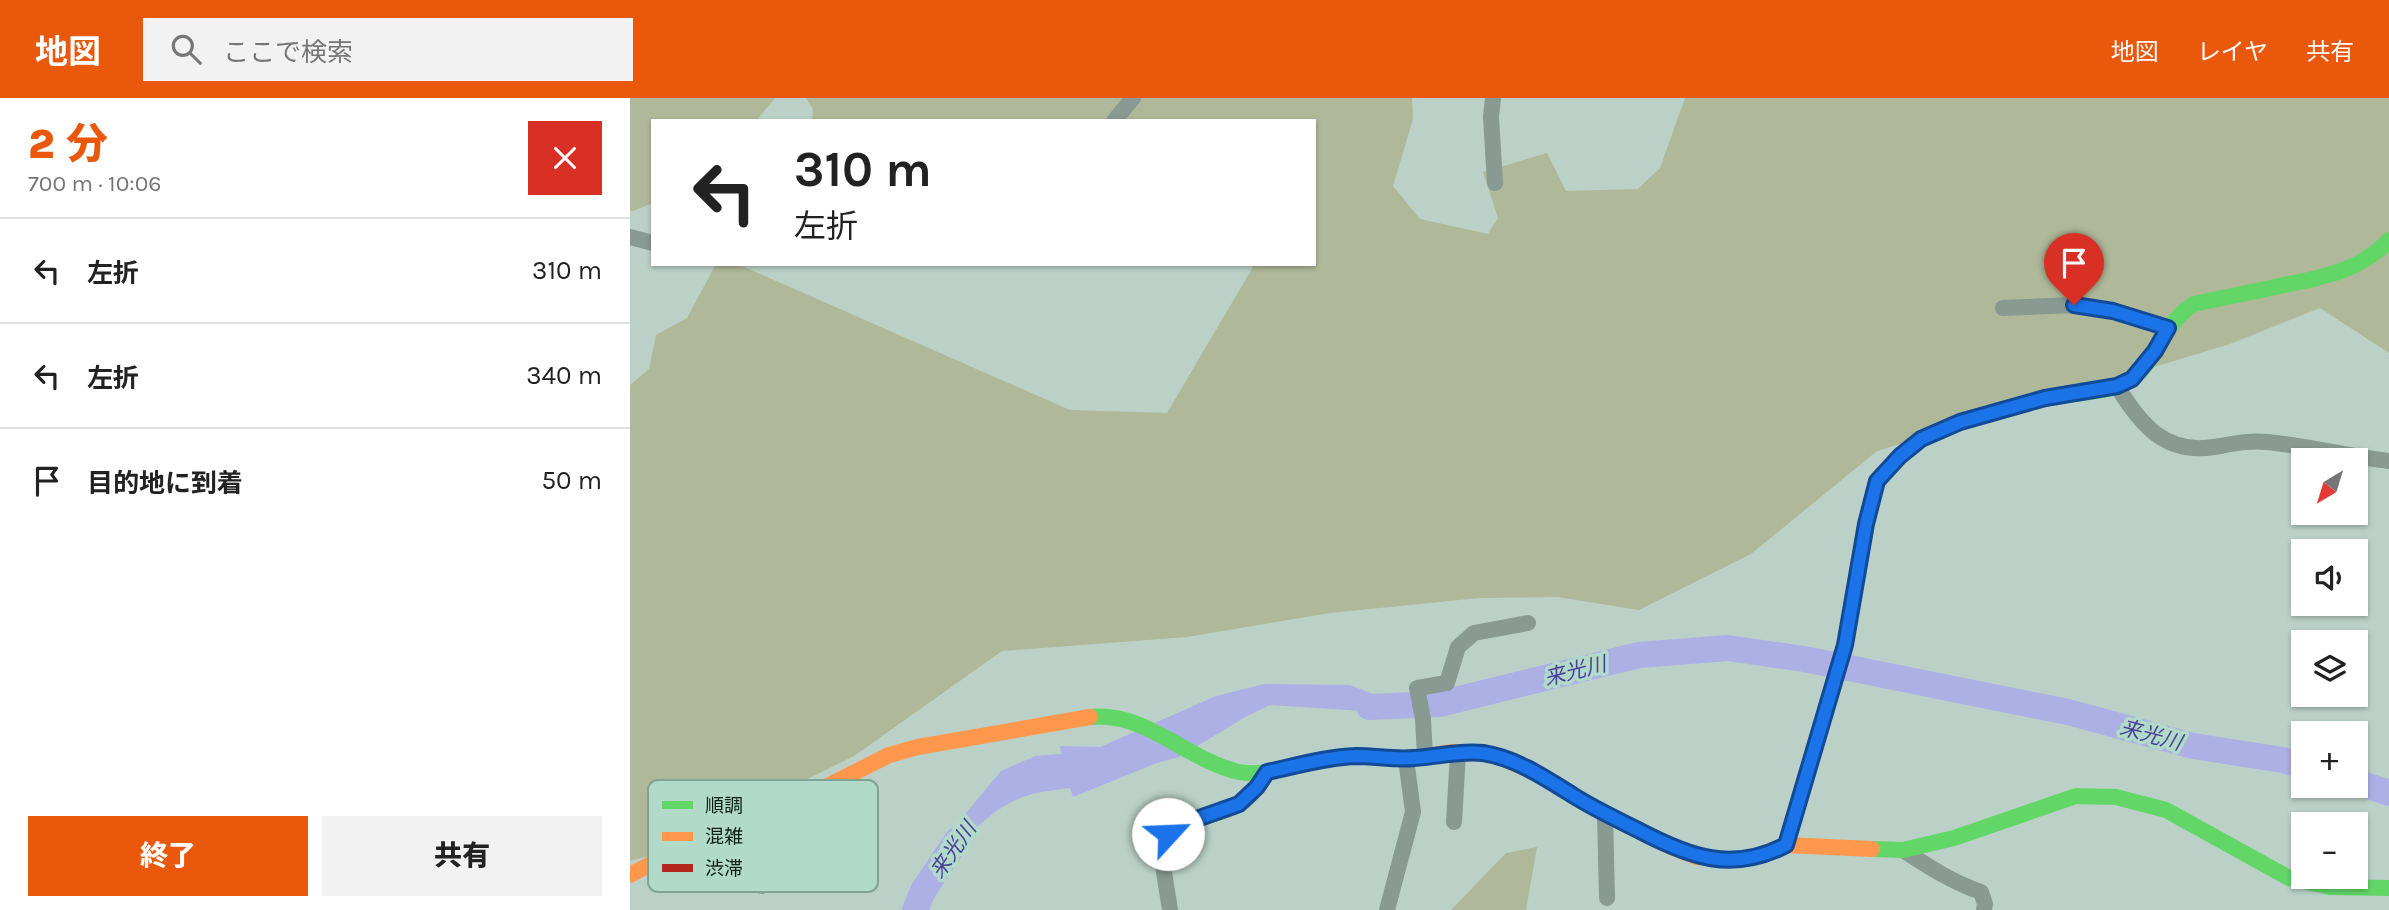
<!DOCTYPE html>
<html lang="ja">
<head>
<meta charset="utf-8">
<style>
	:root { --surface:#fff; --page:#f2f2f2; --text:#222; --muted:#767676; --line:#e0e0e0; --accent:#ea580c }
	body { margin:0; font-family:Karla,"Noto Sans JP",sans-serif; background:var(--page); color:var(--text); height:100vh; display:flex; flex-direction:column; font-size:26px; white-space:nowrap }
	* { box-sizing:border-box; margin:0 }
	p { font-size:23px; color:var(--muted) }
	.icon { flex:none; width:38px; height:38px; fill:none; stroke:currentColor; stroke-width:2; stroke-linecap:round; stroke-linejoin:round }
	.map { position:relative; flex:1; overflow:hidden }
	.sheet { display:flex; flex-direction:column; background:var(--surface); width:630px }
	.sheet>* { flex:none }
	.banner { position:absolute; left:21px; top:21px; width:665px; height:147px; border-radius:0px; box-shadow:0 2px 5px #0004; background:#fff; color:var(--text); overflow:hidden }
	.needle { width:46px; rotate:218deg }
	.buttons { position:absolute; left:1661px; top:350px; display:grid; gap:14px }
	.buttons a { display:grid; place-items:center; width:77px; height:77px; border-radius:0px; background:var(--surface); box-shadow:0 2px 5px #0004; font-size:35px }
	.pin { position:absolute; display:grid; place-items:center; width:60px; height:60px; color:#fff; margin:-72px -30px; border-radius:50% 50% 50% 0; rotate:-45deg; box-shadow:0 0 7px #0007 }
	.pin .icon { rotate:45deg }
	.me { position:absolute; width:77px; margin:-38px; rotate:65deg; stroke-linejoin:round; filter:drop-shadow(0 0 5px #0008) }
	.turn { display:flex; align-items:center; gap:24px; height:147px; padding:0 28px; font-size:32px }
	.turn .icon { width:91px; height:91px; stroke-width:2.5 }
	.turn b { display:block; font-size:49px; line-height:60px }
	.round { display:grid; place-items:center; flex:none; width:74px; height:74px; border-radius:0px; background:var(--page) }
	.overview { display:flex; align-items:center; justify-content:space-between; height:119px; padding:0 28px }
	h1 { font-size:42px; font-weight:800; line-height:52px; color:var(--accent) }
	.cta { display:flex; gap:14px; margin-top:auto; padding:14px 28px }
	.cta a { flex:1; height:80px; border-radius:0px; background:var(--accent); color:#fff; font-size:28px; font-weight:800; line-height:80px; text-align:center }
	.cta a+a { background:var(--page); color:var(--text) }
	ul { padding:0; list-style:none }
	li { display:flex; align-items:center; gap:21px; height:105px; padding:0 28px; border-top:2px solid var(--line) }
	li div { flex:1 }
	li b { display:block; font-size:26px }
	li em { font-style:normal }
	header { display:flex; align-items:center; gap:42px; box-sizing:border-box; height:98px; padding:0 35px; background:var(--accent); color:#fff }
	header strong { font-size:33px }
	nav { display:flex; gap:38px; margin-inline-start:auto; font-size:24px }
	.search { width:490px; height:63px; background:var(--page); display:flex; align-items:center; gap:18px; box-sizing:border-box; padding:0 24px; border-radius:0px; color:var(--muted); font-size:26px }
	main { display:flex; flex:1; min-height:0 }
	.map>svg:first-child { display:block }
</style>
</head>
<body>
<header>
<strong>地図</strong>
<div class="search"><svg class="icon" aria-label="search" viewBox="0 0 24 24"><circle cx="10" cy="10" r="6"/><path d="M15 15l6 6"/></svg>ここで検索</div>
<nav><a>地図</a><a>レイヤ</a><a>共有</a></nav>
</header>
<main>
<section class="sheet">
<div class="overview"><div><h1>2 分</h1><p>700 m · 10:06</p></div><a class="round" style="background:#d93025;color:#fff"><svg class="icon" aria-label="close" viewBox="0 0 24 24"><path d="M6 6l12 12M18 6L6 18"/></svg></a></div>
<ul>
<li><svg class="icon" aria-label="left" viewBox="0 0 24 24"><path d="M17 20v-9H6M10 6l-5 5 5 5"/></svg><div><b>左折</b></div><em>310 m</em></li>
<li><svg class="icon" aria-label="left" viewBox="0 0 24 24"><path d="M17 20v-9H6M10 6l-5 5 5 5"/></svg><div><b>左折</b></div><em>340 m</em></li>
<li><svg class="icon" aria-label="arrive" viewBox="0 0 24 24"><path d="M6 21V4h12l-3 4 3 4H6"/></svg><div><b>目的地に到着</b></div><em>50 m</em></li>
</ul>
<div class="cta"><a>終了</a><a>共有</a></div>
</section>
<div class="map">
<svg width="1759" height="812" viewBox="0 0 1759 812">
	<rect width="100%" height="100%" fill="#bbd1c7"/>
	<path fill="#afb898" d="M0,0H145L126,23H23V105L3,113H0Z
		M176,0H782L783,21L763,88L790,121L858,136L868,120L853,74L917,55L936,93L1008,91L1030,70L1055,0H1759V255L1690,210L1600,246L1247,353L1121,456L1009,512L927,499L849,500L700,515L557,539L372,553L224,658L24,757L0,763V287L19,271L26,237L57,220L86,166H114L112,168L440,312L537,315L623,169L614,166H684V23H182L183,11Z
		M907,749L896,812H821L876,755Z"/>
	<path fill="#adb0e4" d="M634,586L720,587L773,608L764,615L640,607L617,618L549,659L527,665L443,699L440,690C427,692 414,693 402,696C360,708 328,746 305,781L310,752L331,721L371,673L405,658L431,656L430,648L470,649L586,598Z"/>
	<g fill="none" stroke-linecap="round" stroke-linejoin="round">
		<path stroke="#adb0e4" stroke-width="26" d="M739,609L809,606L1009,557L1098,550L1174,561L1438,614L1563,648L1653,662L1673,668
			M1726,684L1759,695
			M285,812L293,793L327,742"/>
		<path stroke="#889a91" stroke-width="16" d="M863,0L861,19L865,85
			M484,23L503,0
			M0,139L23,145
			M1373,210L1444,207L1483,213L1538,230
			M1487,288C1510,326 1535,357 1584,349C1602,346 1619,342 1637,344C1678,348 1718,358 1759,363
			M795,659L793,621L787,590L817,585L828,549L844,535L898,525
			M975,716L977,800
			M115,720L127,750L132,788
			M824,724L828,655
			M1273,752C1299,769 1322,784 1351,794L1355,806L1354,812
			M540,812C538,797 530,759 533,746C538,722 589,718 608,707C621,700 630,686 637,674
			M757,812L783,714L776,661"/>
		<path stroke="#63d668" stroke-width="16" d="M1371,313C1386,308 1402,303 1418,300C1440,295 1485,295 1502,281C1529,259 1532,226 1564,206C1591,200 1618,195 1645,189C1686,180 1729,175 1759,142
			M460,619C516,613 556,662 609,674C635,679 663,667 688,662C710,658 731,658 752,660
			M1242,751L1273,752L1324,740L1446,698L1486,699L1536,712L1659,780L1700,789L1759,790"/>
		<path stroke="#ff974d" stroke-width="16" d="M752,660H785L822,654L852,655L872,660L916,680L975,716L1041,749L1067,759L1102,762L1123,759L1156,747L1242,751
			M0,777L97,726L174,700L259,657L288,649L460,619"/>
		<path stroke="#b3261e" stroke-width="16" d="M1156,747L1215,547L1236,426L1247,383L1270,358L1291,341L1330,324L1371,313"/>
	</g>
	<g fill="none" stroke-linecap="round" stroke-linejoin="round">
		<defs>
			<path id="route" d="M538,736L561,723L609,706L627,689L637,674C666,668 696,659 726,658C746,658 765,662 784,660C807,659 830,652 853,655C886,660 917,681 944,698C965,711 988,722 1010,733C1060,759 1102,775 1156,747L1215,547L1236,426L1247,383L1270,358L1291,341L1330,324L1415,300L1487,288L1502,281L1525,253L1538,230L1483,213L1444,207"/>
		</defs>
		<use href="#route" stroke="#114b97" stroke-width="18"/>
		<use href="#route" stroke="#1a73e8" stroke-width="12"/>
	</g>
	<g text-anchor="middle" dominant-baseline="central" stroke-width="7" stroke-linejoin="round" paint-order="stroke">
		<g font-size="21" font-style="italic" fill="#4d4099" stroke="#b1dbc8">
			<text transform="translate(945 573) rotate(-14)">来光川</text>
			<text transform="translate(1521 637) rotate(15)">来光川</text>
			<text transform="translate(323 752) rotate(-55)">来光川</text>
		</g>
	</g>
	<rect x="18" y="682" width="230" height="112" rx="10" fill="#b1dbc8" stroke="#80a393" stroke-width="2"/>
	<rect x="32" y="703" width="31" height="8" fill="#63d668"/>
	<rect x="32" y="734" width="31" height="9" fill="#ff974d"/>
	<rect x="32" y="766" width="31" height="8" fill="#b3261e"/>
	<g font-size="19" fill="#0f1f18">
		<text x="75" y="714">順調</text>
		<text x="75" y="745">混雑</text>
		<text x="75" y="777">渋滞</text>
	</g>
</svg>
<div class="buttons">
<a><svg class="needle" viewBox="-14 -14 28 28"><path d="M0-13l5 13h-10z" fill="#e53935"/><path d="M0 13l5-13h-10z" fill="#767676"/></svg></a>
<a><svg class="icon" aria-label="sound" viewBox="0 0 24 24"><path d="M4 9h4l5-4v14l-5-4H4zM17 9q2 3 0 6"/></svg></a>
<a><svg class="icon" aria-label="layers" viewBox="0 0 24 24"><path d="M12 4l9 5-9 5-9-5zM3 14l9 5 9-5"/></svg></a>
<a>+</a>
<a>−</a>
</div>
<div class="pin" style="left:1444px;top:207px;background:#d93025"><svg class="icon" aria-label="arrive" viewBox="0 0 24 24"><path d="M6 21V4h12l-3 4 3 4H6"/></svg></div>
<svg class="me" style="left:538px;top:736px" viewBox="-20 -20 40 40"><circle r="19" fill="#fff"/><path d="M0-13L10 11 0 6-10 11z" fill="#1a73e8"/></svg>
<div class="banner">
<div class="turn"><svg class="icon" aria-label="left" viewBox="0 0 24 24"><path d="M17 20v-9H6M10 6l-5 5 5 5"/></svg><div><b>310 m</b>左折</div></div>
</div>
</div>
</main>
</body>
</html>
